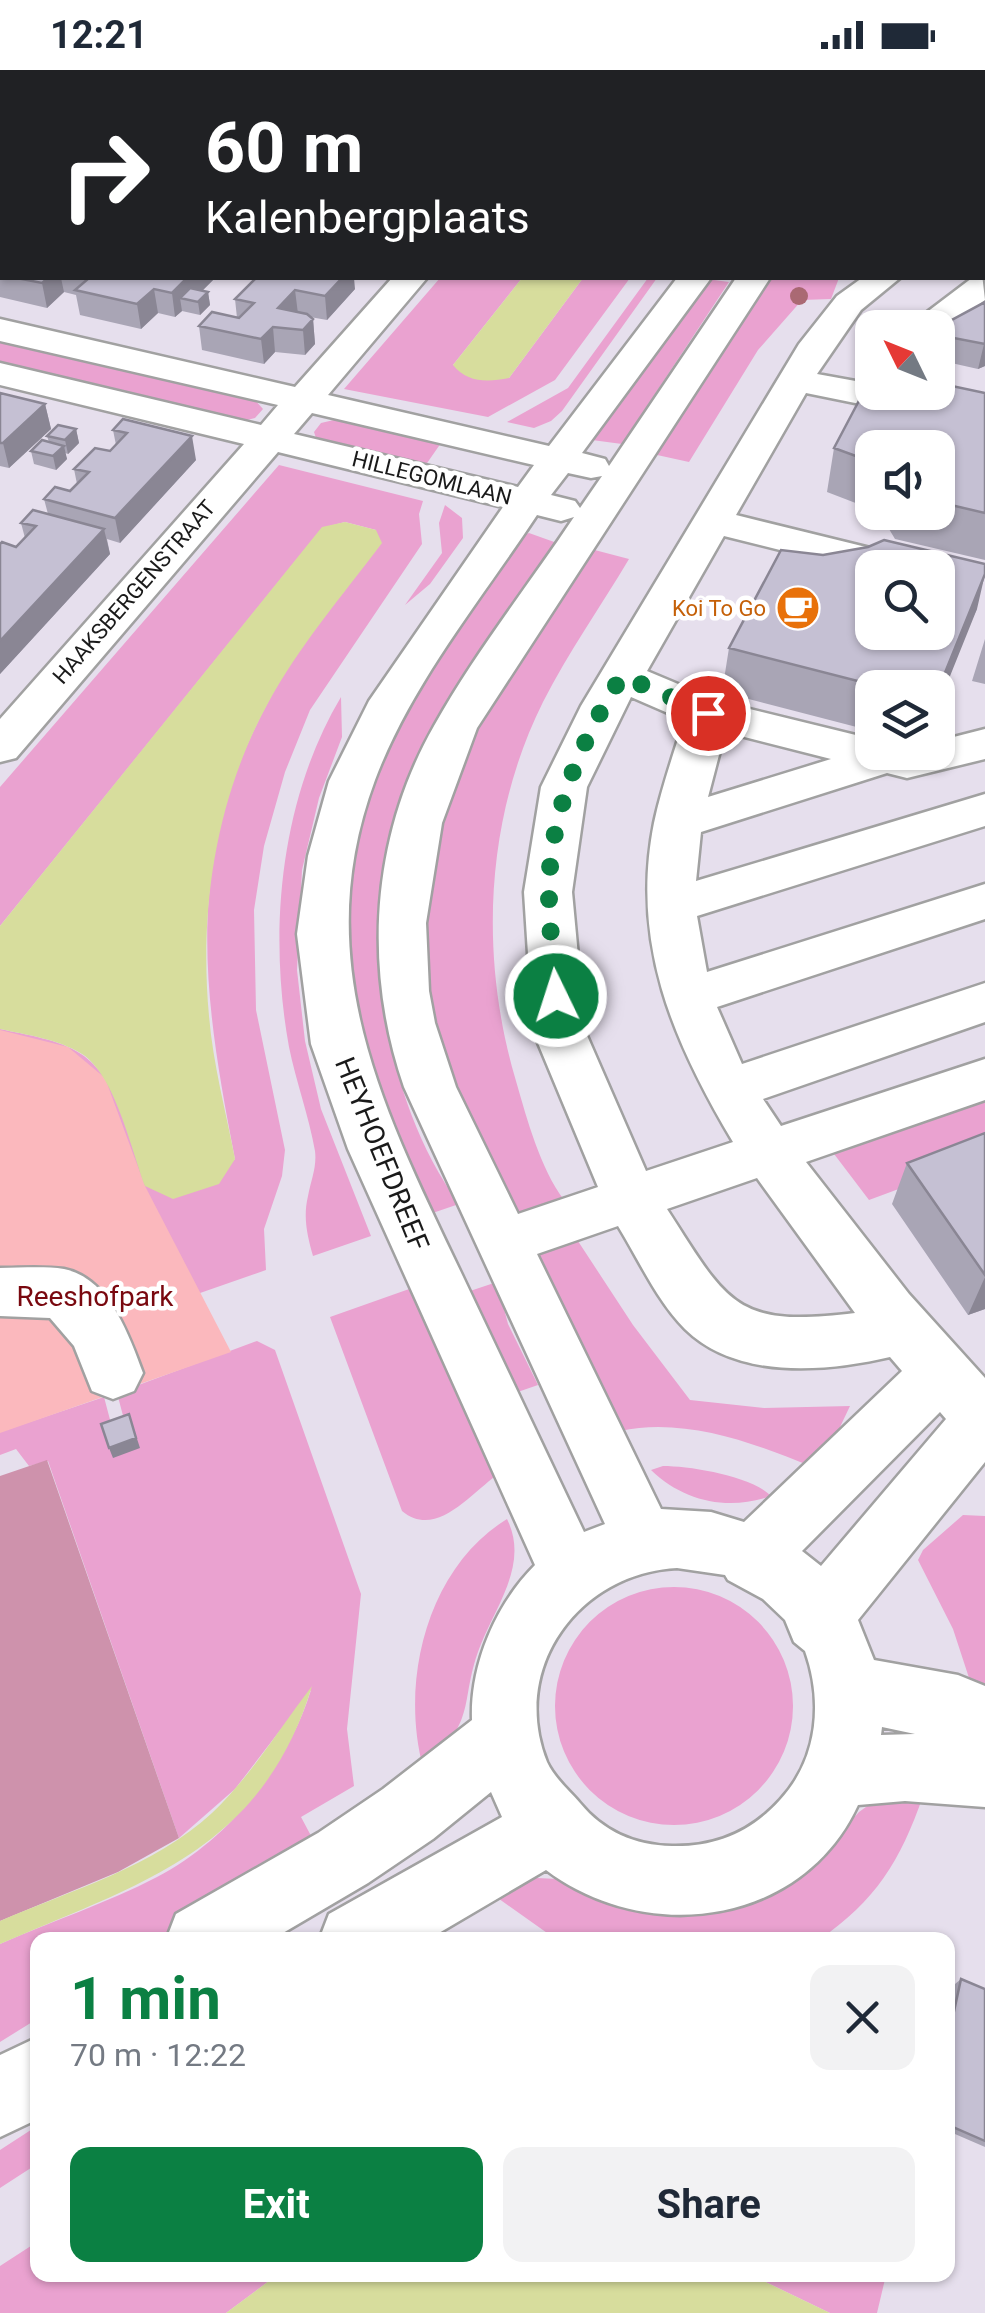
<!DOCTYPE html>
<html lang="en">
<head>
<meta charset="utf-8">
<style>
	:root { --surface:#fff; --page:#f2f2f3; --text:#1f2937; --muted:#747a83; --accent:#0b8043 }
	body { margin:0; font-family:Roboto,sans-serif; background:var(--page); color:var(--text); height:100vh; display:flex; flex-direction:column; font-size:38px; white-space:nowrap }
	* { box-sizing:border-box; margin:0 }
	p { font-size:32px; color:var(--muted) }
	.icon { flex:none; width:55px; height:55px; fill:none; stroke:currentColor; stroke-width:2; stroke-linecap:round; stroke-linejoin:round }
	.map { position:relative; flex:1; overflow:hidden }
	.drawer { position:absolute; left:30px; top:1862px; width:925px; height:350px; display:flex; flex-direction:column; background:var(--surface); border-radius:20px; box-shadow:0 2px 8px #0004 }
	.drawer>* { flex:none }
	.hud { position:absolute; left:0px; top:0px; width:985px; height:210px; box-shadow:0 2px 8px #0004; background:#202124; color:#fff; overflow:hidden }
	.needle { width:65px; rotate:313deg }
	.buttons { position:absolute; left:855px; top:240px; display:grid; gap:20px }
	.buttons a { display:grid; place-items:center; width:100px; height:100px; border-radius:20px; background:var(--surface); box-shadow:0 2px 8px #0004; font-size:50px }
	.pin { position:absolute; display:grid; place-items:center; width:85px; height:85px; color:#fff; margin:-42px; border:5px solid #fff; border-radius:50%; box-shadow:0 2px 10px #0007 }
	.me { position:absolute; width:110px; margin:-55px; rotate:356deg; stroke-linejoin:round; filter:drop-shadow(0 0 8px #0008) }
	.turn { display:flex; align-items:center; gap:35px; height:210px; padding:0 40px; font-size:45px }
	.turn .icon { width:130px; height:130px; stroke-width:2.5 }
	.turn b { display:block; font-size:70px; line-height:85px }
	.round { display:grid; place-items:center; flex:none; width:105px; height:105px; border-radius:20px; background:var(--page) }
	.head { display:flex; align-items:center; justify-content:space-between; height:170px; padding:0 40px }
	h1 { font-size:60px; font-weight:700; line-height:75px; color:var(--accent) }
	.cta { display:flex; gap:20px; margin-top:auto; padding:20px 40px }
	.cta a { flex:1; height:115px; border-radius:20px; background:var(--accent); color:#fff; font-size:40px; font-weight:700; line-height:115px; text-align:center }
	.cta a+a { background:var(--page); color:var(--text) }
	.status { display:flex; justify-content:space-between; align-items:center; height:70px; padding:0 50px; background:var(--surface); direction:ltr }
	.status svg { height:28px; fill:currentColor }
	.map>svg:first-child { display:block }
</style>
</head>
<body>
<div class="status"><b>12:21</b><svg viewBox="0 0 49 12"><path d="M0 12V9h3v3zM5 12V6h3v6zM10 12V3h3v9zM15 12V0h3v12zM26 1h20v11H26zM47 4h2v5h-2z"/></svg></div>
<div class="map">
<svg width="985" height="2243" viewBox="0 0 985 2243">
	<rect width="100%" height="100%" fill="#e6dfed"/>
	<path fill="#eaa2d0" d="M440,208H522L453,295L509,308L583,208H630L555,310L488,347L344,319Z
		M648,208H657L562,341L551,351L534,358L507,352L568,318Z
		M699,208L729,212L622,374L592,370Z
		M760,208H839L831,229L802,230L758,280L689,392L648,383Z
		M0,270L254,329L263,339L255,348L239,352L0,295Z
		M338,349L344,350L441,373L425,396L316,368L314,362L321,353Z
		M279,395L423,431L419,444L422,474L310,640L285,702L264,776L254,840L256,940L285,1080L282,1106L264,1159L266,1200L137,1245L0,1109V959C27,965 58,969 81,984C113,1004 155,1090 176,1125L213,1113L235,1089C206,938 184,809 253,662C286,592 334,526 376,460L345,452L322,458L0,856V717Z
		M445,435L462,448L463,468L430,514L405,535L442,483L439,453Z
		M529,463L557,473L389,776C367,896 387,1034 459,1134L418,1148C393,1075 365,999 352,922C323,742 427,602 524,465Z
		M587,478L629,489C601,536 568,583 543,632C485,748 479,887 516,1011C527,1049 540,1098 564,1130L506,1152L478,1099L420,912L421,803L478,649Z
		M341,627L342,667L319,728L302,800L297,900L305,971L321,1039L371,1166L313,1186C307,1165 303,1147 308,1126C311,1110 317,1097 315,1081C309,1046 296,1012 289,977C268,862 280,729 341,627Z
		M985,1021V1087L869,1130L828,1076Z
		M574,1165L633,1255L690,1330L764,1338L850,1336L831,1376L810,1396C752,1372 683,1347 620,1361L521,1183Z
		M497,1212L508,1254L538,1315L509,1325L455,1226Z
		M412,1218L497,1405C469,1425 436,1469 402,1441L330,1247Z
		M257,1271L275,1280L361,1524L347,1659L354,1716L301,1747L317,1777L165,1870H38L37,1949L0,1972V1874C52,1851 107,1833 157,1807C229,1769 287,1697 311,1620L235,1719L179,1768L48,1391L29,1396L16,1379L0,1385V1362L104,1327L113,1361L126,1357L117,1323Z
		M663,1396C690,1396 752,1406 771,1426C729,1441 684,1432 651,1400Z
		M963,1445L985,1446V1623L972,1617L953,1559L918,1490L923,1480Z
		M507,1449C529,1493 497,1534 481,1574C458,1631 480,1650 423,1697C400,1611 427,1498 507,1449Z
		M555 1636a119 119 0 1 1 238 0a119 119 0 1 1-238 0Z
		M923,1726C900,1792 876,1830 819,1870H557L495,1826L516,1807L558,1809L595,1819L781,1816L806,1801L859,1742L877,1729Z
		M37,2056V2094L0,2118V2080Z
		M37,2172L38,2205H277L226,2243H0V2196Z
		M751,2205H886L877,2243H830Z"/>
	<path fill="#ce92ac" d="M47,1390L179,1768L118,1802L0,1851V1406Z"/>
	<path fill="#fbb8bd" d="M0,960L68,977L105,1008L145,1116L231,1282L0,1363Z"/>
	<path fill="#d7dd9d" d="M522,208H583L509,308C488,312 467,313 453,295Z
		M345,452L376,460L382,473C343,525 298,577 267,635C216,729 199,839 209,946C213,994 226,1042 235,1089L219,1114L173,1129L145,1116C131,1079 115,1005 82,984C58,969 27,965 0,959V856L322,457Z
		M312,1616C262,1781 141,1813 0,1874V1851C71,1820 154,1797 212,1743C251,1706 279,1659 312,1616Z
		M277,2205H751L830,2243H226Z"/>
	<g fill="none" stroke-linecap="round" stroke-linejoin="round">
		<defs>
			<path id="minor" d="M247,0H277L279,2H248Z
				M527,0H558L560,2H528Z
				M0,13H2V31H0Z
				M982,98H985V116H982Z
				M985,148V168L982,169V149Z
				M982,204L985,230L938,264V258H906L972,208Z
				M392,208H427L328,325L549,376L677,208H711L582,383L605,389L609,396L736,208H770L477,658L442,753L426,853L429,921L435,953L456,1017L518,1144L598,1117L533,961L524,822L541,717L581,636L799,274L837,226L862,208H900L861,240L817,304L872,314V322H938L985,327V349L870,336L806,323L736,445L915,489L921,498H872V503L724,466L647,601L721,632L872,669V682H938V671L985,659V689L907,708L887,703L701,762L696,811L985,724V756L697,846L707,902L985,814V849L717,937L742,994L985,913V952L763,1029L781,1056L985,989V1030L806,1092L909,1224L985,1308V1392L858,1550L874,1590L958,1605L985,1616V1737L905,1731L858,1735C802,1856 647,1876 546,1800L427,1870H319L329,1844L502,1747L491,1722L433,1769L368,1813L271,1870H166L176,1844L318,1763L383,1719L472,1650C470,1594 496,1534 535,1495L348,1079L311,974L297,864L308,786L329,711L369,631L503,437L278,382L16,688L0,692V649L244,374L0,315V293L261,355L278,335L0,271V249L295,317ZM312,343L534,395L518,417L294,364ZM568,403L591,408L602,406L580,438L575,431L551,425ZM537,445L561,451L574,447C528,516 474,584 434,656C371,767 363,898 404,1017L605,1454L584,1462C544,1378 504,1293 464,1209C386,1045 306,895 375,710C411,614 481,530 537,445ZM631,627L684,650C674,683 661,719 654,753C630,874 674,973 733,1072L646,1101L585,961L572,822L587,717ZM725,662L831,689L708,727ZM757,1108L855,1243C735,1258 728,1234 667,1139ZM618,1156C639,1190 657,1231 685,1259C737,1310 826,1302 890,1287L902,1301L744,1452L711,1442L661,1439L537,1184ZM940,1342L946,1349L821,1496L802,1481ZM677,1498L725,1505L728,1510L763,1529L785,1550L794,1572L805,1581C823,1632 818,1689 780,1730C751,1762 716,1777 672,1776C634,1775 604,1762 580,1733C569,1720 555,1709 547,1692C509,1597 580,1503 677,1498ZM882,1657L915,1664L881,1665Z
				M0,1198C20,1198 44,1196 64,1199C109,1208 129,1265 143,1303L134,1321L113,1329L92,1321L74,1276L50,1248L0,1246Z
				M38,1967V2049L0,2067V1985Z"/>
		</defs>
		<use href="#minor" stroke="#a1a1a1" stroke-width="5"/>
		<use href="#minor" fill="#fff" fill-rule="evenodd"/>
	</g>
	<circle fill="#aa6973" cx="799" cy="226" r="9"/>
	<path fill="#a9a5b5" d="M128,0H254V2H129Z
		M722,0H769L771,1V2H726Z
		M794,0H846L836,2H798Z
		M2,151V208H215L202,221L208,222L210,235L200,245L182,241L175,247L158,243L141,259L80,245L76,225L64,222L47,238L0,227V153Z
		M256,208L355,219L327,250L310,247L313,249L315,274L305,285L275,282L264,294L202,280L199,256L237,248L235,229Z
		M985,232V296L978,299L938,290L937,258Z
		M0,323L45,334L51,359L9,398L0,396Z
		M985,323V490L895,469L886,454L873,442H938V378H872V442L866,437L827,422L834,378Z
		M123,349L196,390L120,473L107,469L110,484L0,604V474L16,477L25,468L21,453L48,444L44,429L70,421L77,414L74,399L110,381L116,375L113,360Z
		M76,359L79,373L68,384L65,383L67,389L56,400L34,394L31,381L49,372L47,366Z
		M823,485L977,539L938,618H872V661L722,622L729,578Z
		M985,569V614L972,611Z
		M985,1063V1239L968,1245L892,1134L907,1093Z
		M961,1909L985,1919V2077L948,2061V1946L955,1914Z"/>
	<path fill="#8a8694" d="M0,0H20L12,2H2V6H0Z
		M163,0H179V2H164Z
		M811,0H846L836,2H811Z
		M2,56V81H0V57Z
		M2,90V103L0,104V91Z
		M48,208H61L64,222L47,238L42,213Z
		M187,208H215L192,231L180,228L182,241L175,247L172,223Z
		M342,208H354L355,219L327,250L325,226Z
		M154,219L158,243L141,259L137,234Z
		M295,220L298,244L278,238Z
		M208,222L210,235L200,245L198,232Z
		M313,249L315,274L305,285L303,260Z
		M273,257L275,282L264,294L261,269Z
		M985,274V296L978,299L984,274Z
		M45,334L51,359L9,398L3,373Z
		M76,359L79,373L68,384L65,370Z
		M192,366L196,390L120,473L115,448Z
		M64,376L67,389L56,400L53,386Z
		M104,459L110,484L0,604V571Z
		M985,504L977,539L938,636V618H931Z
		M985,1207V1239L968,1245Z
		M129,1344L140,1378L113,1388L109,1378Z"/>
	<path fill="#c5c0d3" stroke="#8a8694" stroke-width="2.5" fill-rule="evenodd" d="M80,0H99L102,2H83Z
		M187,0H252L247,2H190Z
		M745,0H769L771,1L749,2Z
		M2,27V56L0,57V28Z
		M2,151V204H0V153Z
		M17,208H48L42,213Z
		M89,208H187L172,223L154,219L137,234L75,220Z
		M256,208H342L325,226L295,220L278,238L307,244L313,249L303,260L273,257L261,269L199,256L212,242L239,248L254,233L235,229Z
		M190,218L208,222L198,232L180,228Z
		M985,232V274L938,265L937,258Z
		M872,306V322H938V313L985,323V443L938,432V378H872V392L834,378Z
		M0,323L45,334L3,373H0Z
		M123,349L192,366L115,448L44,429L55,417L70,421L89,402L74,399L95,378L110,381L127,363L113,360Z
		M58,355L76,359L65,370L47,366Z
		M42,370L64,376L53,386L31,381Z
		M33,440L104,459L0,571V474L2,472L16,477L36,456L21,453Z
		M884,470L985,494V504L940,615L931,618H885L729,578L781,480L823,485L868,477ZM872,498H938V562H872Z
		M985,1063V1205L907,1093Z
		M129,1344L136,1368L109,1378L101,1354Z
		M961,1909L985,1919V2071L948,2055V1969Z"/>
	<g fill="none" stroke-linecap="round" stroke-linejoin="round">
		<path stroke="#0b8043" stroke-width="18" stroke-dasharray="0 32.4" d="M556,926C554,892 549,858 549,825C548,748 581,669 622,606L708,643"/>
	</g>
	<defs>
		<symbol id="cafe-disc" viewBox="-11 -11 22 22"><circle r="9.5" fill="#e8710a" stroke="#fff"/><path d="M-5.5-4.5H6V0H3Q3 3.5 0 3.5H-2.5Q-5.5 3.5-5.5 0ZM3-3.2v2h1.7v-2ZM-6 4.5H4V6H-6Z" fill="#fff"/></symbol>
	</defs>
	<g fill-rule="evenodd">
		<use href="#cafe-disc" x="773" y="513" width="50" height="50"/>
	</g>
	<g text-anchor="middle" dominant-baseline="central" stroke-width="9" stroke-linejoin="round" paint-order="stroke">
		<g font-size="22" fill="#1a1a1a" stroke="#fff">
			<text transform="translate(432 408) rotate(14)">HILLEGOMLAAN</text>
			<text transform="translate(134 522) rotate(-49)">HAAKSBERGENSTRAAT</text>
		</g>
		<g font-size="22" fill="#c56008" stroke="#fff" text-anchor="end">
			<text x="766" y="538">Koi To Go</text>
		</g>
		<g font-size="28" fill="#1a1a1a" stroke="#fff">
			<text transform="translate(382 1084) rotate(68)">HEYHOEFDREEF</text>
		</g>
		<g font-size="28" fill="#79080f" stroke="#fff">
			<text x="95" y="1226">Reeshofpark</text>
		</g>
	</g>
</svg>
<div class="buttons">
<a><svg class="needle" viewBox="-14 -14 28 28"><path d="M0-13l5 13h-10z" fill="#e53935"/><path d="M0 13l5-13h-10z" fill="#747a83"/></svg></a>
<a><svg class="icon" aria-label="sound" viewBox="0 0 24 24"><path d="M4 9h4l5-4v14l-5-4H4zM17 9q2 3 0 6"/></svg></a>
<a><svg class="icon" aria-label="search" viewBox="0 0 24 24"><circle cx="10" cy="10" r="6"/><path d="M15 15l6 6"/></svg></a>
<a><svg class="icon" aria-label="layers" viewBox="0 0 24 24"><path d="M12 4l9 5-9 5-9-5zM3 14l9 5 9-5"/></svg></a>
</div>
<div class="pin" style="left:708px;top:643px;background:#d93025"><svg class="icon" aria-label="arrive" viewBox="0 0 24 24"><path d="M6 21V4h12l-3 4 3 4H6"/></svg></div>
<svg class="me" style="left:556px;top:926px" viewBox="-20 -20 40 40"><circle r="17" fill="#0b8043" stroke="#fff" stroke-width="3"/><path d="M0-11L8 9 0 5-8 9z" fill="#fff"/></svg>
<div class="hud">
<div class="turn"><svg class="icon" aria-label="right" viewBox="0 0 24 24"><path d="M7 20v-9h11M14 6l5 5-5 5"/></svg><div><b>60 m</b>Kalenbergplaats</div></div>
</div>
<section class="drawer">
<div class="head"><div><h1>1 min</h1><p>70 m · 12:22</p></div><a class="round"><svg class="icon" aria-label="close" viewBox="0 0 24 24"><path d="M6 6l12 12M18 6L6 18"/></svg></a></div>
<div class="cta"><a>Exit</a><a>Share</a></div>
</section>
</div>
</body>
</html>
